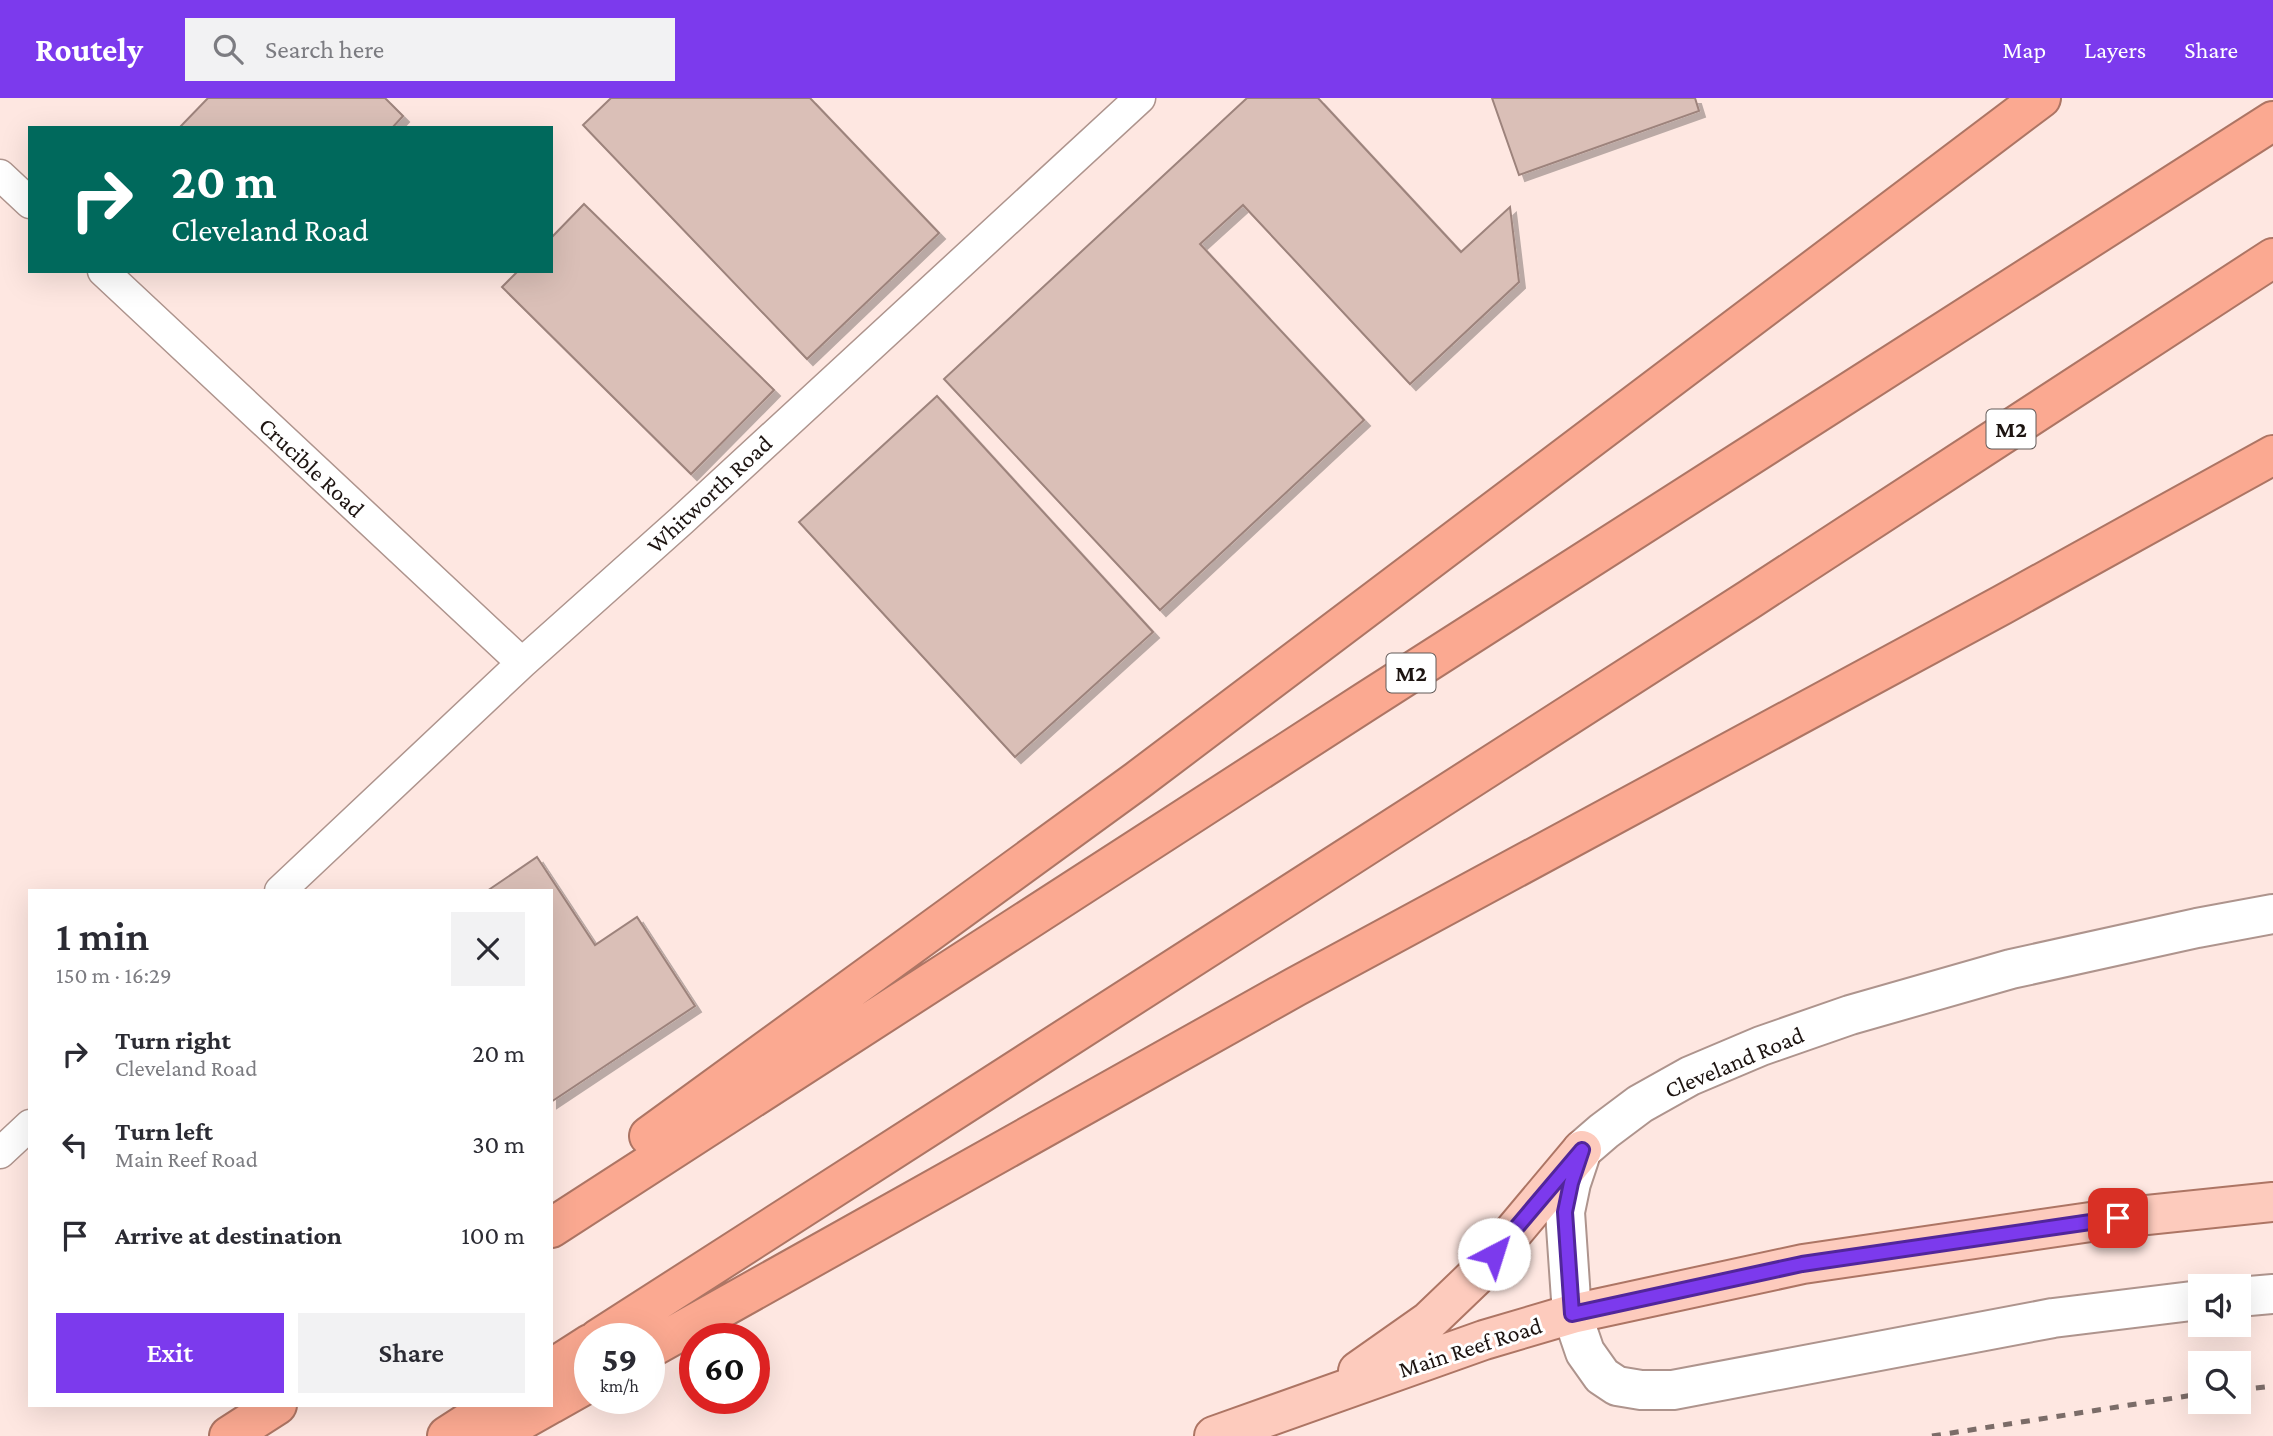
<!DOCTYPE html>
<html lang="en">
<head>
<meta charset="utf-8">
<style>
	:root { --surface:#fff; --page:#f2f2f3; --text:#2b2b33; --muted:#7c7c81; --accent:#7c3aed }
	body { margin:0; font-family:"Crimson Pro",serif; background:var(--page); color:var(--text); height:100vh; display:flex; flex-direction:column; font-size:26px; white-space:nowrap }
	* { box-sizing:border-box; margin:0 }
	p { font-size:23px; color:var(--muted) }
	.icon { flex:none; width:38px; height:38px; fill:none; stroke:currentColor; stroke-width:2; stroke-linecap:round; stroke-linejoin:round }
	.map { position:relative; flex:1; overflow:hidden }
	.panel { position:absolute; left:28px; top:791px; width:525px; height:518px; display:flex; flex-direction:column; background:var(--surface); border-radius:0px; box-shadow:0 7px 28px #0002 }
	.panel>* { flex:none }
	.banner { position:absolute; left:28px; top:28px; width:525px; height:147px; border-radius:0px; box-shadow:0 7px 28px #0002; background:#00695c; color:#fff; overflow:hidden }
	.fabs { position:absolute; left:2188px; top:1176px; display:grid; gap:14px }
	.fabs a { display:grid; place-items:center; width:63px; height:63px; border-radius:0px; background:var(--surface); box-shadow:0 7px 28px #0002; font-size:35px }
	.speed { position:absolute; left:574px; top:1225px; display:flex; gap:14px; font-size:35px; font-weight:700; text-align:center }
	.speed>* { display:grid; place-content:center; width:91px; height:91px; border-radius:50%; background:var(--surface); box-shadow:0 7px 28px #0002; line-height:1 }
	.speed small { font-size:18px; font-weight:400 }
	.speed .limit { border:10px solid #d22; background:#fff; color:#111 }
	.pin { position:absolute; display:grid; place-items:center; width:60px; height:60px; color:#fff; margin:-30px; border-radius:14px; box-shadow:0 4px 10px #0006 }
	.me { position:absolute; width:77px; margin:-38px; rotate:40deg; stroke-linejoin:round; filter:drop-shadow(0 0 5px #0008) }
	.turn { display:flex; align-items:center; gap:24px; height:147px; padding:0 28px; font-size:32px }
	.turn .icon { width:91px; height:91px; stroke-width:2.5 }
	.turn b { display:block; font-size:49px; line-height:60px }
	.round { display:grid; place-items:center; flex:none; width:74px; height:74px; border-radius:0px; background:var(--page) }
	.headline { display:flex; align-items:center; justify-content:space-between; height:119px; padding:0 28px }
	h1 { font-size:42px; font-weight:600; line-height:52px }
	.primary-button { display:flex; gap:14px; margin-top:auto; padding:14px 28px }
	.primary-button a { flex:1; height:80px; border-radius:0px; background:var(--accent); color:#fff; font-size:28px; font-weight:600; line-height:80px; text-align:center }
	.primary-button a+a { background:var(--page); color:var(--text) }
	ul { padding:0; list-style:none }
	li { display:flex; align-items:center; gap:21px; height:91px; padding:0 28px }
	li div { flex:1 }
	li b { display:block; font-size:26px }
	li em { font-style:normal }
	header { display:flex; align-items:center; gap:42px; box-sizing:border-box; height:98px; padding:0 35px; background:var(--accent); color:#fff }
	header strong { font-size:33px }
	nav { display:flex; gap:38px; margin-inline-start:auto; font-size:24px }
	.search { width:490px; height:63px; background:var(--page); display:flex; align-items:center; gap:18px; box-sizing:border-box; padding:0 24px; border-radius:0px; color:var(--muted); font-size:26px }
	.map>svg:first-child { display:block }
</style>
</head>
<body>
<header>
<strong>Routely</strong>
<div class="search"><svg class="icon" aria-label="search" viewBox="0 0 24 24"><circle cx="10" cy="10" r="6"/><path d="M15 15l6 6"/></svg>Search here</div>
<nav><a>Map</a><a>Layers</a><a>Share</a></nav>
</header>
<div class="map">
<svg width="2273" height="1338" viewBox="0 0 2273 1338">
	<defs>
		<filter id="shadow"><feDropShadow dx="6" dy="6" stdDeviation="0" flood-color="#0004"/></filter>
	</defs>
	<rect width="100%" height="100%" fill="#fee7e1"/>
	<path fill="#dabfb7" stroke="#9d837c" stroke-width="2" filter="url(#shadow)" d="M208,0H385L403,18L392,30H179Z
		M611,0H810L939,135L807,261L583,27Z
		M1247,0H1318L1461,154L1510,109L1519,184L1410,286L1243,107L1200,146L1364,322L1160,512L944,281Z
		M1492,0H1695L1699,13L1519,77Z
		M584,106L774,292L691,376L502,189L518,173H551V140Z
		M937,298L1153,534L1015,659L799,424Z
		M537,759L595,847L637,819L695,908L551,1004V793H487Z"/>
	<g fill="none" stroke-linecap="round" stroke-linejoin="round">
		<defs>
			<path id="minor" d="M0,77L30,105
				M103,173L522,565
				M280,793L522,565L681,423L1140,0
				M0,1055L30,1027"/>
			<path id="tertiary" d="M2238,1199L2273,1196
				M2200,1202L2053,1220L1673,1292H1641L1617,1288L1602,1278L1585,1254L1572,1216L1565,1114L1571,1085L1582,1052L1604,1033L1640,1006L1690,978L1761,948L1850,917L2011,871L2197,830L2273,816"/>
			<path id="primary" d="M1358,1273L1429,1223L1478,1176L1582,1052
				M1214,1338L1484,1242L1572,1216L1803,1166L2118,1120L2273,1104"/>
			<path id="motorway" d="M649,1038L1138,682L2041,0
				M551,1130L1365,604L2273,23
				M598,1241L1750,501L2273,160
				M649,1251L1295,889L2002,507L2273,357
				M551,1271L590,1246
				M551,1306L590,1284
				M229,1338L277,1307
				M447,1338L495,1307
				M494,1338L549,1307"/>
		</defs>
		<use href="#minor" stroke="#ae948d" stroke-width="33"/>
		<use href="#tertiary" stroke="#ae948d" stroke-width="42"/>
		<use href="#primary" stroke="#ad7564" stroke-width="42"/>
		<use href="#motorway" stroke="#ad7564" stroke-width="42"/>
		<use href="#minor" stroke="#fff" stroke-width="30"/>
		<use href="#tertiary" stroke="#fff" stroke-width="38"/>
		<use href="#primary" stroke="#fdcbbd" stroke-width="38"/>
		<use href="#motorway" stroke="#fba991" stroke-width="38"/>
		<path stroke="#7b6c68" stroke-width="5" stroke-dasharray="9 9" stroke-linecap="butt" d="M2238,1292L2273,1288
			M1932,1338L2200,1296"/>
	</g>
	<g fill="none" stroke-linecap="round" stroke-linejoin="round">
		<defs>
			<path id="route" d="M1494,1156L1582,1052L1571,1085L1565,1114L1572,1216L1802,1166L2118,1120"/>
		</defs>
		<use href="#route" stroke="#51269a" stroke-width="18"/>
		<use href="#route" stroke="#7c3aed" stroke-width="12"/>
	</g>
	<g text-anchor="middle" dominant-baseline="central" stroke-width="6" stroke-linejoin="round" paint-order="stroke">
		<g fill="#fff" stroke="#615a58" stroke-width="2">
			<rect x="1986.5" y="311.5" width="49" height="39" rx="5"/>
			<rect x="1386.5" y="555.5" width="49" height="39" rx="5"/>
		</g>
		<g font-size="23" font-weight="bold" fill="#1d1411">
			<text x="2011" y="331">M2</text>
			<text x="1411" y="575">M2</text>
		</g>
		<g font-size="24" fill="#1d1411" stroke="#fff">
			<text transform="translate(312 369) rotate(43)">Crucible Road</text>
			<text transform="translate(709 396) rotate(-43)">Whitworth Road</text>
			<text transform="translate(1734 964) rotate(-23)">Cleveland Road</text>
			<text transform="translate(1470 1249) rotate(-18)">Main Reef Road</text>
		</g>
	</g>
</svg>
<div class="fabs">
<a><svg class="icon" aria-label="sound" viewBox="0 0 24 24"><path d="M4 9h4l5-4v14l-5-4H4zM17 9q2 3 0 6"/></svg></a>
<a><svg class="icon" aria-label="search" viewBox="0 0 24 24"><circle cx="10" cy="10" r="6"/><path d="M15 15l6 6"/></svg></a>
</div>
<div class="speed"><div>59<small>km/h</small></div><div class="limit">60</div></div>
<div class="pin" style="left:2118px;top:1120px;background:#d93025"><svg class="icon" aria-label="arrive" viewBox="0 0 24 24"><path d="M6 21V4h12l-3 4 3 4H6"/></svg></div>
<svg class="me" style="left:1494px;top:1156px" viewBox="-20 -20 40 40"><circle r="19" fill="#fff"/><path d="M0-13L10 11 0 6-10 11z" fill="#7c3aed"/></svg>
<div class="banner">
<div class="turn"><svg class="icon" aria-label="right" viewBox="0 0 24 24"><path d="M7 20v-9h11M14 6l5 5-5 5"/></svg><div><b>20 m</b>Cleveland Road</div></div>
</div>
<section class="panel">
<div class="headline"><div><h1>1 min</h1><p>150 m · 16:29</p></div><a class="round"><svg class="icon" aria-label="close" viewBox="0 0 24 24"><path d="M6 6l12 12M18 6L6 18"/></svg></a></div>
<ul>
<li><svg class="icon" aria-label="right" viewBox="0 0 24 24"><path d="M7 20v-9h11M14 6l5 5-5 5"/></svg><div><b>Turn right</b><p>Cleveland Road</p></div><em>20 m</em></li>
<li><svg class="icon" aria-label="left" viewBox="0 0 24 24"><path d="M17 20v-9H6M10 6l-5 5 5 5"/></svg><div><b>Turn left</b><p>Main Reef Road</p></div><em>30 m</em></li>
<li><svg class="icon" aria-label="arrive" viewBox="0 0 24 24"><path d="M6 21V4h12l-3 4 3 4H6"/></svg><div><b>Arrive at destination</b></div><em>100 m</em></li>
</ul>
<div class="primary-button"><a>Exit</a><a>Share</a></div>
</section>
</div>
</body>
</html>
